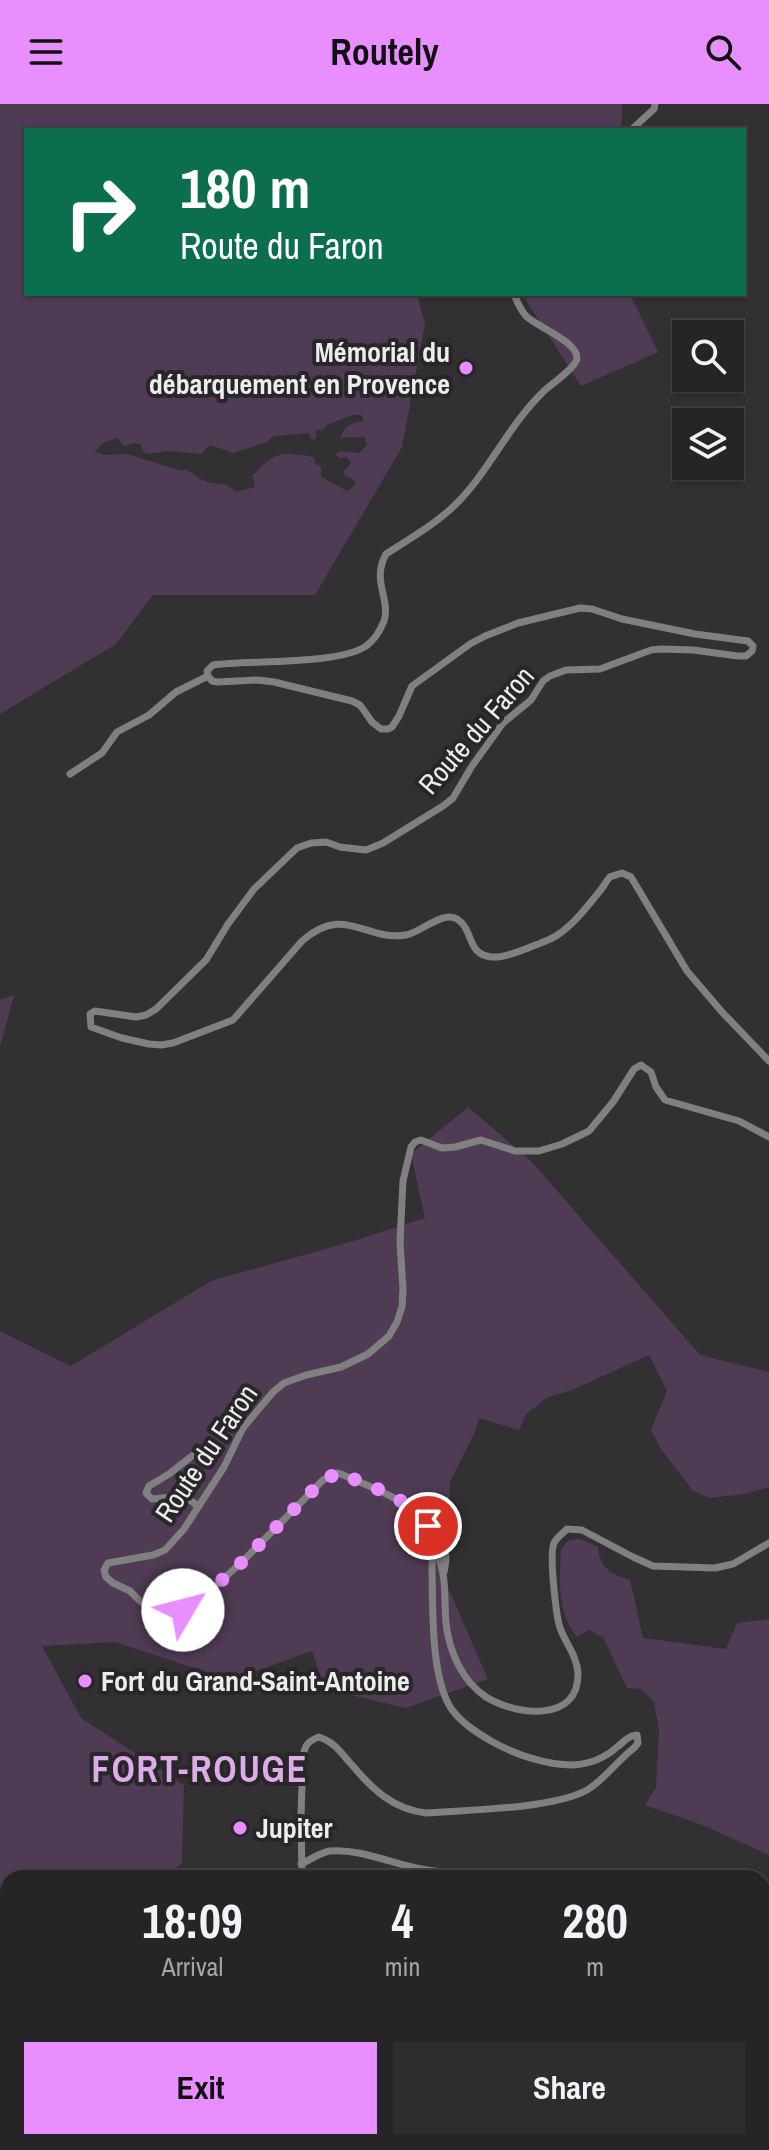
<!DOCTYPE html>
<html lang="en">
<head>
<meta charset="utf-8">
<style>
	:root { --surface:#262426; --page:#2e2c2e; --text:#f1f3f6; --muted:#a4a4a7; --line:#424143; --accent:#e88eff }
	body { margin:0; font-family:"Archivo Narrow",sans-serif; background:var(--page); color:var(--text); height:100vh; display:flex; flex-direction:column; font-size:30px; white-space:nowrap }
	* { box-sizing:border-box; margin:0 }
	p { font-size:26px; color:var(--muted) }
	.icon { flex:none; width:44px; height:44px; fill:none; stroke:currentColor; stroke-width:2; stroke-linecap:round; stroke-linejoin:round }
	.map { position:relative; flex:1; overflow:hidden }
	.panel { position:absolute; left:0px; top:1766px; width:770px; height:280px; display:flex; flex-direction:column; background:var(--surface); border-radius:24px 24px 0 0; box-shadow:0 2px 6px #0004,0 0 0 2px var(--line) }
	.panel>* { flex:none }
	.top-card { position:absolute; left:24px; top:24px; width:722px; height:168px; border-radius:0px; box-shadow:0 2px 6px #0004,0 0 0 2px var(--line); background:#0b6e4f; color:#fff; overflow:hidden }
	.fabs { position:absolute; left:672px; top:216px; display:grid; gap:16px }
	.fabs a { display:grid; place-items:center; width:72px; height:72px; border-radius:0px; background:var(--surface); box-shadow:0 2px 6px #0004,0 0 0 2px var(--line); font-size:40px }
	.pin { position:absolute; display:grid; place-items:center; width:68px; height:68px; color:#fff; margin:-34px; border:4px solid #fff; border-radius:50%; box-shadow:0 2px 8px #0007 }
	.me { position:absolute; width:88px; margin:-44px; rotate:53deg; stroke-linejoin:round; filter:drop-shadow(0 0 6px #0008) }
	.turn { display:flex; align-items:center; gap:28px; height:168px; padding:0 24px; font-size:36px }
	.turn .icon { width:104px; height:104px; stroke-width:2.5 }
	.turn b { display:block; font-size:56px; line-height:68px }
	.eta { display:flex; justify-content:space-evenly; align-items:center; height:136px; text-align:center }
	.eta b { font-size:48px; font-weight:700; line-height:56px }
	.action { display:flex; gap:16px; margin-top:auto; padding:16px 24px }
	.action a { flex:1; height:92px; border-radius:0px; background:var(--accent); color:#111; font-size:32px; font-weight:700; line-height:92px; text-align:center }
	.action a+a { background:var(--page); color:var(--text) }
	header { display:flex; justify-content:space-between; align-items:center; height:104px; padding:0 24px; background:var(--accent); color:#111; font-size:36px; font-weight:700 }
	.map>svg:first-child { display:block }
</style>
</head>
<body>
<header><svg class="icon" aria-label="menu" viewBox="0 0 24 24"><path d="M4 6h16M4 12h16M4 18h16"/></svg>Routely<svg class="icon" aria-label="search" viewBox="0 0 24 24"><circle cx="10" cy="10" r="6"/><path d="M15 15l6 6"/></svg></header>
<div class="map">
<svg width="769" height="2046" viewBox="0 0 769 2046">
	<rect width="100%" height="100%" fill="#323032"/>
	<path fill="#503b55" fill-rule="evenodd" d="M0,0H622L621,26H26V190H417L425,220L402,343L315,491H153L116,540L0,610ZM352,311H360L363,313V317C352,319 344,321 341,334C350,332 356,335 364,332L367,340L360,349L340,347L336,350L339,354L347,353L351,359L343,368L346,372L354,376L356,380L348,387L321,373V363L315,359L314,353C281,347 275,347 252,372L255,383L236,388C222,375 216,383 203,376C198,374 191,368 185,365L181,367L127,350L104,351L95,347L103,339L118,334L123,342L134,339L141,340L143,348L149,350L167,347L202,350L206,344L211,341L233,349L267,338L273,332L309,329L312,336L316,334V326H323L327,321Z
		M522,190H630L658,248L581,282Z
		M14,891L0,943V896Z
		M468,1003L531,1057L700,1251L769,1268V1383L744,1390L710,1394L693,1387L661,1345L651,1326L667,1287L649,1251L572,1286L548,1293L526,1310L519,1326L479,1314L475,1328L450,1378L445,1477L488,1575L406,1604L325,1585L312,1547L231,1576L115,1538L42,1542L81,1614L184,1681L182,1759L164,1774H8V1797L0,1792V1227L71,1262L211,1177L350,1138L425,1114L411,1050Z
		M580,1435L598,1443C600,1465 611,1470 630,1476L643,1534L726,1545L737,1519L769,1515V1751L705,1722L645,1701L656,1683L659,1625L654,1598L641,1585L627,1584L603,1533L589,1526L577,1533C557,1509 559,1475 561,1445L569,1436Z"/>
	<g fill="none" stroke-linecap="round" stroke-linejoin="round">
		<path stroke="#818081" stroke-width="7" d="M631,26L654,5L655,0
			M514,190C517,198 520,205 526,212C537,223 577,237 577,254C577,263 550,281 543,288C508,322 490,366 456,400C436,420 409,435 386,450C371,477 391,495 384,517C380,527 375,536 366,542C339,561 249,556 213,561L207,567L208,572L212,577L218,578L258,576L274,578L352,597L360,601L372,618L381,625H388L392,623L399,612L412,582L470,540L485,532L518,519L580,504L592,505L622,515L695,530L748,537L753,542L752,547L746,552H738L693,546L661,545L651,546L600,565L566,566L550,572L543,577L531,596L503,619L472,662L453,694L443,702L383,739L366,746L340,743L326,738L311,739L297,744L254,785L228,820L206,856L156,905L146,911L136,913L95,907L90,910L91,923L122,934L149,940L161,941L173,939L233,916L302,837C345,799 365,838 406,831C420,829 443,806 457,815C474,825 466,851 492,853C503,854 518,848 528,844C537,840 548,837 556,832C573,821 587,803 599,788C603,784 606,777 610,773C612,772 619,770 622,769L631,773L687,867L722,908L769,957
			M70,670L102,649L117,628L149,611L176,588L208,572
			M192,1352L169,1370L149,1382L146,1389L152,1395C168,1394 185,1388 197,1402
			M433,1441L442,1440C448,1450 446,1458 444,1468
			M433,1451L438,1452C447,1474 444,1497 446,1519C449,1547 462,1577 486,1593C515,1611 579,1620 578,1569C577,1552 566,1540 560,1524C556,1511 549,1450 554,1439C557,1433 563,1429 567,1425L582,1426L633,1453L653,1462L715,1464L733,1460L769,1439
			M301,1760C310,1756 321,1748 330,1747C365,1744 402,1765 436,1767
			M302,1774L301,1711L303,1652C305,1641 308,1637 319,1633C335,1638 341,1649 352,1661C373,1686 393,1705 426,1709C466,1706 553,1705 587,1686C604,1676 617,1657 634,1644L638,1639L637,1631C628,1632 625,1637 617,1643C605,1654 589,1660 573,1661C545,1661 514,1650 491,1637C476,1628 458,1617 449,1601C431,1568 433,1506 432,1468C432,1450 435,1432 424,1415C413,1399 358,1377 338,1369L323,1376L242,1458L191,1504L175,1509L156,1507L140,1497L130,1487L113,1479L106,1473L104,1466L108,1459L153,1451L165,1446L184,1425L224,1363L243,1324L273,1288L284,1279L306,1271L341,1263L368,1250L389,1232L397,1218L402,1203L403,1185L400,1138L403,1077L411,1043L415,1038L421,1036L442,1044L455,1043L481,1036L515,1047H539L562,1040L589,1027L613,998L634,965L641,961L651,968L656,983L665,996L739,1017L769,1033
			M0,1871L8,1878
			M762,1932L769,1923
			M762,1956L769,1964
			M762,1985L769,1992
			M762,2018L769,2014
			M432,2038L444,2046
			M509,2038L529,2046
			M668,2038L674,2046
			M163,2046L171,2038
			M414,2046L419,2038
			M493,2046L499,2038
			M601,2046C607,2037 615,2041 622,2046
			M649,2046L659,2038
			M717,2046L730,2038"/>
		<path stroke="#afadaf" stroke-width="10" d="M762,1967L769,1974
			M288,2046L294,2038"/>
		<path stroke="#d2d0d3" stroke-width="11" d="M0,1925L8,1930
			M105,2038L111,2046"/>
	</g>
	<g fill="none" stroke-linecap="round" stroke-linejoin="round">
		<path stroke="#e88eff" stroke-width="14" stroke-dasharray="0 25.2" d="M183,1506L191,1504L242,1458L323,1376L338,1369C364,1379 415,1397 428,1422"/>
	</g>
	<g fill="#e88eff" stroke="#282628" stroke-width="3">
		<circle cx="466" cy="264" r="8"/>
		<circle cx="85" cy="1577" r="8"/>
		<circle cx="240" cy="1724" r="8"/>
	</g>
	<g text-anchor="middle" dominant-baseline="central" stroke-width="8" stroke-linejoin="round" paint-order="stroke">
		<g font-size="28" font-weight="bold" fill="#eeedee" stroke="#282628" text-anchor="start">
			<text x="450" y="248" text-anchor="end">Mémorial du<tspan x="450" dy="32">débarquement en Provence</tspan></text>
			<text x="101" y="1577">Fort du Grand-Saint-Antoine</text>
			<text x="256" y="1724">Jupiter</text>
		</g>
		<g font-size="28" fill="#eeedee" stroke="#282628">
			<text transform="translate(476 626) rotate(-49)">Route du Faron</text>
			<text transform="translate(206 1349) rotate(-56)">Route du Faron</text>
		</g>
		<g font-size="36" font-weight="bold" letter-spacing="2" fill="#ddace9" stroke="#282628">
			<text x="200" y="1665">FORT-ROUGE</text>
		</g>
	</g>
</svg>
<div class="fabs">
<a><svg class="icon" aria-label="search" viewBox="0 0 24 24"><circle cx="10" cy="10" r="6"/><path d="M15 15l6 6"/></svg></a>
<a><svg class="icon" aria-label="layers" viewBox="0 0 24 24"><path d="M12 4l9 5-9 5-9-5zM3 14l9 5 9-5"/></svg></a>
</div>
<div class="pin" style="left:428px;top:1422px;background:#d93025"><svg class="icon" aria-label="arrive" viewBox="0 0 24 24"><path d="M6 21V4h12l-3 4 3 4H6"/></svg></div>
<svg class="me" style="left:183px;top:1506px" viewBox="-20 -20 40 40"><circle r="19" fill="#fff"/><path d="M0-13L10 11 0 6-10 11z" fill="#e88eff"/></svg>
<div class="top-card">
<div class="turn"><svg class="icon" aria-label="right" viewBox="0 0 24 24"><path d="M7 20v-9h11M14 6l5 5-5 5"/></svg><div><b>180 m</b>Route du Faron</div></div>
</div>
<section class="panel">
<div class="eta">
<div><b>18:09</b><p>Arrival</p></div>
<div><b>4</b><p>min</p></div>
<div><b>280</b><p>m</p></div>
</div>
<div class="action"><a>Exit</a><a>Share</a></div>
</section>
</div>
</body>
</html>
